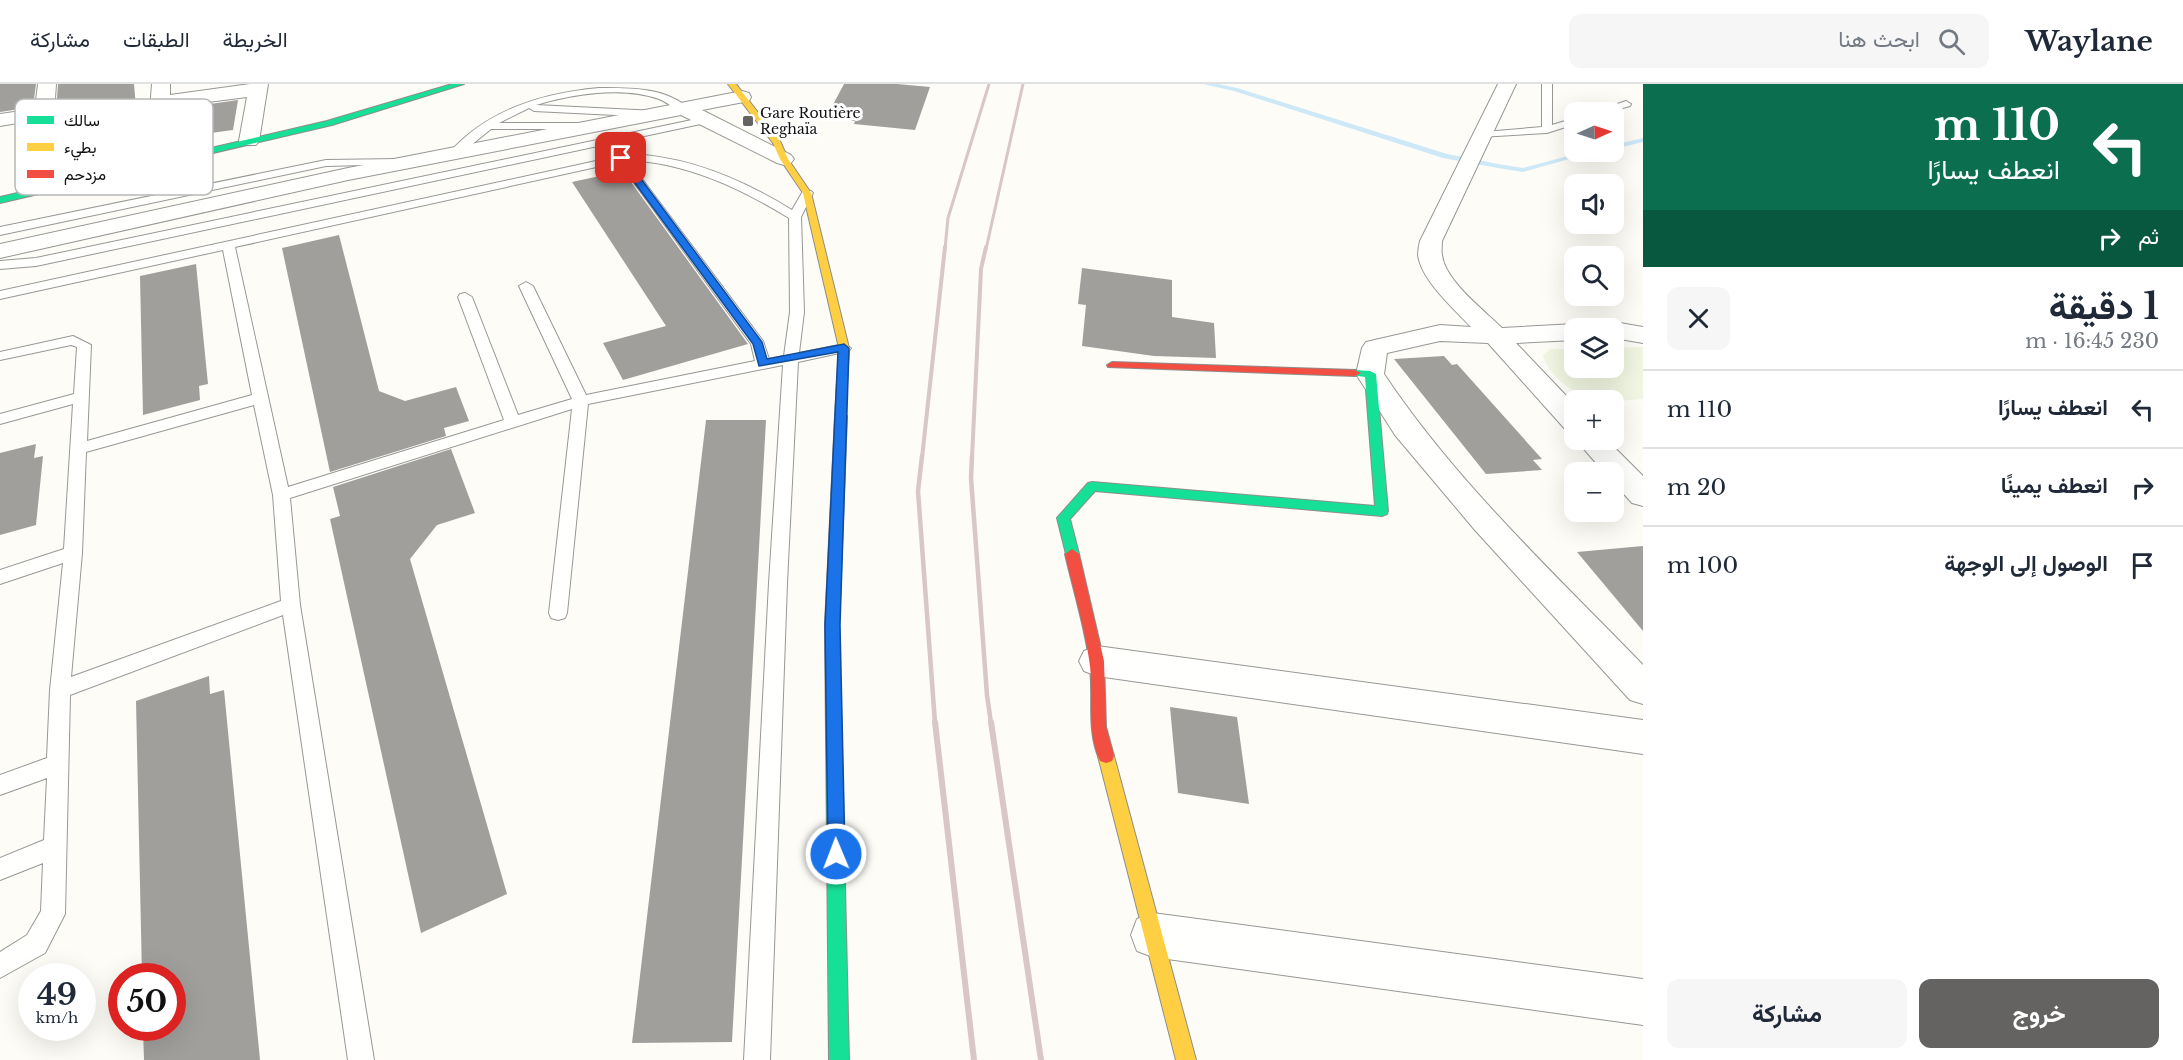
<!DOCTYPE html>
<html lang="ar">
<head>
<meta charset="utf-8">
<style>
	:root { --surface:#fff; --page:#f6f6f7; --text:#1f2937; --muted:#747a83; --line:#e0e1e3; --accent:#646362 }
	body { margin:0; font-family:"Libre Baskerville",Vazirmatn,serif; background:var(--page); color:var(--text); direction:rtl; height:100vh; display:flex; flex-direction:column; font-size:22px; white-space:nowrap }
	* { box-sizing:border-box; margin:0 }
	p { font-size:20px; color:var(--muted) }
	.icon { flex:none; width:33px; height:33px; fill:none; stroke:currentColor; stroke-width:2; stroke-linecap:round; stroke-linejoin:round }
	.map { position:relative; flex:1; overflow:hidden; direction:ltr }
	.drawer { display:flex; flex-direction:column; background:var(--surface); width:540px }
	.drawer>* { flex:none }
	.banner { background:#0b6e4f; color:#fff; overflow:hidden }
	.needle { width:39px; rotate:87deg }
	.buttons { position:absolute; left:1564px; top:18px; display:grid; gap:12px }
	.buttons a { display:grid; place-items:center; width:60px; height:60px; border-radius:12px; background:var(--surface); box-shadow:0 6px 24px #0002; font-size:30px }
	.speed { position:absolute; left:18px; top:879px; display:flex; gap:12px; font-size:30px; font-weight:700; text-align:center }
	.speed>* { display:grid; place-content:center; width:78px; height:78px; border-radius:50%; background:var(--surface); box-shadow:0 6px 24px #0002; line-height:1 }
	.speed small { font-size:15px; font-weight:400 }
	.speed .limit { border:9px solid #d22; background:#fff; color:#111 }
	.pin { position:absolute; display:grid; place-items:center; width:51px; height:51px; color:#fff; margin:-26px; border-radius:12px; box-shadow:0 3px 9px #0006 }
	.me { position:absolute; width:66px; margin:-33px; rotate:359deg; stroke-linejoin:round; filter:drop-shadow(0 0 4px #0008) }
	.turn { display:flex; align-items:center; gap:21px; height:126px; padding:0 24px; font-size:27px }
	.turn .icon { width:78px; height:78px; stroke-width:2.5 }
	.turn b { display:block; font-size:42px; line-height:51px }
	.then { display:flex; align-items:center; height:57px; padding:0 24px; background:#0003; gap:12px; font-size:22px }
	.round { display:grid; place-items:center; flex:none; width:63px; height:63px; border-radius:12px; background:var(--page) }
	.headline { display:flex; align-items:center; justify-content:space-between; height:102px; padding:0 24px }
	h1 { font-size:36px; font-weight:700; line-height:45px }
	.primary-button { display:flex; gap:12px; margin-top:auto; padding:12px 24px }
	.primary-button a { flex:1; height:69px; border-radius:12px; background:var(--accent); color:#fff; font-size:24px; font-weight:700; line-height:69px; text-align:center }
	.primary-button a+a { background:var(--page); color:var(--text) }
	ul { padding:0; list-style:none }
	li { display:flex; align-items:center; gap:18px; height:78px; padding:0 24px; border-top:2px solid var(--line) }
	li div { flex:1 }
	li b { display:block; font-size:22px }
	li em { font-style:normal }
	header { display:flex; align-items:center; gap:36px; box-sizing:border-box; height:84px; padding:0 30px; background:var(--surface); border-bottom:2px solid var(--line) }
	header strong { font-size:28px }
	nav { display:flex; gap:33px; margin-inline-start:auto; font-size:21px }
	.search { width:420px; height:54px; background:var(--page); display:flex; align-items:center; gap:15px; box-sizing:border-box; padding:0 21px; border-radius:12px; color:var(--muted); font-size:22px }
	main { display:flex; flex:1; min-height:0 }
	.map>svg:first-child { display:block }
</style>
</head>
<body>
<header>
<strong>Waylane</strong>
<div class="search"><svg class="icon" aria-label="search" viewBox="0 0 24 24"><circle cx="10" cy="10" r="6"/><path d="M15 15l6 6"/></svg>ابحث هنا</div>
<nav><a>الخريطة</a><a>الطبقات</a><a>مشاركة</a></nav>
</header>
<main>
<section class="drawer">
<div class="banner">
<div class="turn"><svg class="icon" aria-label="left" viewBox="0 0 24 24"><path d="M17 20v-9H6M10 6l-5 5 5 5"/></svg><div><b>110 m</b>انعطف يسارًا</div></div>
<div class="then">ثم<svg class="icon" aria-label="right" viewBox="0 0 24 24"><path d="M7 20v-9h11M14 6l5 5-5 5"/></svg></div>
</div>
<div class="headline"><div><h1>1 دقيقة</h1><p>230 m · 16:45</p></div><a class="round"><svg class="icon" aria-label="close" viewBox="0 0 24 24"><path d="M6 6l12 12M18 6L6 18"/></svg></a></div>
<ul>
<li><svg class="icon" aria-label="left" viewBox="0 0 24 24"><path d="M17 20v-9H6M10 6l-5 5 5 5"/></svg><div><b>انعطف يسارًا</b></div><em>110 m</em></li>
<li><svg class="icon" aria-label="right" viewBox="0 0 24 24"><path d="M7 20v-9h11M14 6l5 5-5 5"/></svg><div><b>انعطف يمينًا</b></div><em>20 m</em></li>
<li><svg class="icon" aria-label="arrive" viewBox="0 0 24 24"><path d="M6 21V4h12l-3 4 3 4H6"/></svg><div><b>الوصول إلى الوجهة</b></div><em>100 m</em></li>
</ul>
<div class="primary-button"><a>خروج</a><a>مشاركة</a></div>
</section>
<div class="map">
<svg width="1643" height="976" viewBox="0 0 1643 976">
	<rect width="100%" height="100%" fill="#fdfcf7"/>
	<path fill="#f0f6e1" d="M1643,263V315C1629,316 1614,318 1600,316C1579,314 1547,292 1543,271L1551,265H1575V284H1614V264Z"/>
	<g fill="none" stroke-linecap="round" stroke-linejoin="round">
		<path fill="#cde8f7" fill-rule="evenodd" d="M1203,0H1218L1237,4L1447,70L1498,80L1523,84L1583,68H1594L1523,88L1498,84L1443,74L1234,7Z
			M1643,54V58L1614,65V61Z"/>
	</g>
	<path fill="#a19f9c" d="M0,0H36L33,23L0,28Z
		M58,0H134L139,59L135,60V65L72,77L73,35L58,38L56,29Z
		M844,0H897L930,3L915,46L854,40L855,37L826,34Z
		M238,16L233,46L174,54L182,24Z
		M623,87L748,260L623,296L603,259L666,242L572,98Z
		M339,151L379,307L405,317L456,303L469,337L444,344L446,352L330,388L282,164Z
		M196,180L208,300L199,302L200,316L143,331L140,192Z
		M1082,184L1172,196V233L1214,239L1216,274L1154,272L1082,262L1086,221L1078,220Z
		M1444,272L1452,281L1457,280L1542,375L1533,376L1542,386L1486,390L1394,275Z
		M706,336H766L732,958L632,959Z
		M36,360L34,374L43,372L36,441L0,451V369Z
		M451,365L475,429L437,441L410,475L507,810L421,849L330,435L340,432L333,403Z
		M1643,462V547L1577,468Z
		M209,592L210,610L224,606L260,976H144L143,944H172V892H142L136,617Z
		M1170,623L1237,633L1249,720L1178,709Z"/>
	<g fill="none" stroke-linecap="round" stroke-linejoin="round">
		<defs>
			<path id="lane" d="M1542,0H1552V41L1575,34V40L1547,49L1480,53V49L1484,48L1542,43Z
				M599,4C629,4 666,3 689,25L684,28C675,25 668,19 659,15C622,2 572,10 536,21L656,27L661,30L656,33L534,27L529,24L499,39H587L592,42L587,45H491L459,71L455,72L449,69C488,25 543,9 599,4Z
				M1626,17L1631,20L1630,22L1608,28H1594Z
				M706,33L711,36L710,38L36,182L0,185V177L36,174Z
				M628,70C688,72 742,95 792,126L803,107H811L813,109L801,133L804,228L799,269L844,260L851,264L849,267L798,278L787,499L770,976H744L769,499L783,281L588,320L567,529L565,534L558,536L551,534L549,529L572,325L290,414L300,521L374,976H348L283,531L70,611L65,830L45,869L0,894V868L27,851L41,827L43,779L0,796V774L44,756L47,694L0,711V691L47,674L50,606L63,479L0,500V486L64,465L73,320L0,340V330L74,310L77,263L71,261L0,276V268L73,252L91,261L87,357L252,311L223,166L0,215V207ZM628,76C687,79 740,104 789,134L790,228L784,272L769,275L763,257ZM619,78L751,260L755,277L586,311L533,202L526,198L519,202L572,315L518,331L472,213L465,209L460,210L458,213L504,336L288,403L235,163ZM254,321L273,411L281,517L71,593L82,469L86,368Z
				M399,75L403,76V80L326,82L0,151V143L326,76Z"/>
			<path id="street" d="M38,0H56L54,29L70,103L67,108L59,109L51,108L48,103L36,36L0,42V30L35,25Z
				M152,0H170V11L250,0H268L259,57L256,61H242L239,57L247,13L169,23L166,78L163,82L156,84L149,82L146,78Z
				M1498,0H1516L1442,157C1442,162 1441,167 1442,171C1445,197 1484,226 1502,244L1575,240L1584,243L1585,244H1575V256L1516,259L1575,321V347L1565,345L1488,259L1440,257L1387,269L1384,290C1456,398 1553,488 1643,581V620L1630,616L1474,445L1395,351L1356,290L1362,264L1366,258L1440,241L1471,243C1455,226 1421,196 1418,171C1418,167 1419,161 1420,157Z
				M742,7L749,9L751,13L749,17L702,26L791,71L794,75L791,79L784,81L777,79L681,31L348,96L0,174V160L348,84Z
				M1614,238L1643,243V259L1614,254V244H1602L1605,241Z
				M1576,356H1607L1643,392V422L1632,419L1614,399V388H1604Z
				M1097,562L1643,636V670L1097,592L1084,587L1079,577L1084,567Z
				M1153,829L1643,895V941L1153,873L1137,867L1131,851L1137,835Z"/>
			<path id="fast" d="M452,0H464L332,41L0,119V113L327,37Z
				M1355,286L1370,287L1376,290L1388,427L1387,430L1382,432L1095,407L1070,435L1079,470L1077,474H1067L1057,434L1088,399L1092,398L1375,422L1365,293L1351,291V287Z
				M841,328L847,332L839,541L849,976H829L825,541L835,332Z"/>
			<path id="slow" d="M728,0H736L780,57L788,75L811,109L849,264L845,335L841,336L835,332L839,264L803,109L780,75L773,59Z
				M1106,665L1112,667L1114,672L1196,976H1176L1098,672L1100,667Z"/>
			<path id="jam" d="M1112,278L1355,286L1361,289L1355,292L1108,283L1107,281Z
				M1072,465L1079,470L1104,577L1106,643L1114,672L1112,677L1106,679L1100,677C1085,644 1095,610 1089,575C1084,540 1073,505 1065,470Z"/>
		</defs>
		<use href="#lane" stroke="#979795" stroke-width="2"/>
		<use href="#street" stroke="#979795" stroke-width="2"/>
		<use href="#fast" stroke="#8e8d8b" stroke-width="2"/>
		<use href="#slow" stroke="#8e8d8b" stroke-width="2"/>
		<use href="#jam" stroke="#8e8d8b" stroke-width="2"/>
		<use href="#lane" fill="#fffffe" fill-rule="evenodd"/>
		<use href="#street" fill="#fffffe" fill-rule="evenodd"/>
		<use href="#fast" fill="#16e098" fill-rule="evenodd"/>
		<use href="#slow" fill="#ffcf43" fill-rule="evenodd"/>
		<use href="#jam" fill="#f24e42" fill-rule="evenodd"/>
		<path stroke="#d9c6c7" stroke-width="3" d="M945,165L948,134L989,0
			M986,165L1023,0"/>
		<path stroke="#d9c6c7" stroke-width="4" d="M922,374L945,163
			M972,374L981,185L986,163"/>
		<path stroke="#d9c6c7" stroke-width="4.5" d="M922,372L918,407L935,639
			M972,372L971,394L987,611L991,639"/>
		<path stroke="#d9c6c7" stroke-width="6" d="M935,638L974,976
			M991,638L1041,976"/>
	</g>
	<path fill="#1a73e8" stroke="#114b97" stroke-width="1.5" d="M618,72H624L762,258L767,275L844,260L849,264L840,541L845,770L842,776L836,778L830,776L828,770L825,541L838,268L759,282L753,260L618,76Z"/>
	<rect fill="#646362" stroke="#fff" stroke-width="2" x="742" y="31" width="12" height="12" rx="3"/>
	<g text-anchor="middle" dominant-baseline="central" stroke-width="6" stroke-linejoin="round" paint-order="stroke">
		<g font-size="14" fill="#111" stroke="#fff" text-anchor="start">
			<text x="760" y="29">Gare Routière<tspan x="760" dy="16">Reghaïa</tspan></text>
		</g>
	</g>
	<rect x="15" y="15" width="198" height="96" rx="9" fill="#fff" stroke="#b8b8b8" stroke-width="1.5"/>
	<rect x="27" y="32" width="27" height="8" fill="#16e098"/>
	<rect x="27" y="59" width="27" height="8" fill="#ffcf43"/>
	<rect x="27" y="86" width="27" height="8" fill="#f24e42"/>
	<g font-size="16" fill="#111">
		<text x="64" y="42">سالك</text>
		<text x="64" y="69">بطيء</text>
		<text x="64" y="96">مزدحم</text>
	</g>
</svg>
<div class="buttons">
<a><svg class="needle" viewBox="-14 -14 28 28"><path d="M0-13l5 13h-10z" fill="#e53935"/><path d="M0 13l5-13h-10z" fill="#747a83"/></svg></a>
<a><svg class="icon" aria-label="sound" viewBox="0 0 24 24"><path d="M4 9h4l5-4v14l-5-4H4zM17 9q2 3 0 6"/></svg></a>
<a><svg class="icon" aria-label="search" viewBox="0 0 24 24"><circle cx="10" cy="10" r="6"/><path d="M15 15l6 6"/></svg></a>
<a><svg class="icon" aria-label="layers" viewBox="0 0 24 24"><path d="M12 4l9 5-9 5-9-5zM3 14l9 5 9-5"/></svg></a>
<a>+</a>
<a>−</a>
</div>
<div class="speed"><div>49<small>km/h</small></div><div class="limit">50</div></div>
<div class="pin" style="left:621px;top:74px;background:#d93025"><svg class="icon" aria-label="arrive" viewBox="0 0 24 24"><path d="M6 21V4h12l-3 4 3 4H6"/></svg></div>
<svg class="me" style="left:836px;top:770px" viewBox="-20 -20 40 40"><circle r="17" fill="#1a73e8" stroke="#fff" stroke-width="3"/><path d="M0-11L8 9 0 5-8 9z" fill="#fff"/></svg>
</div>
</main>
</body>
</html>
